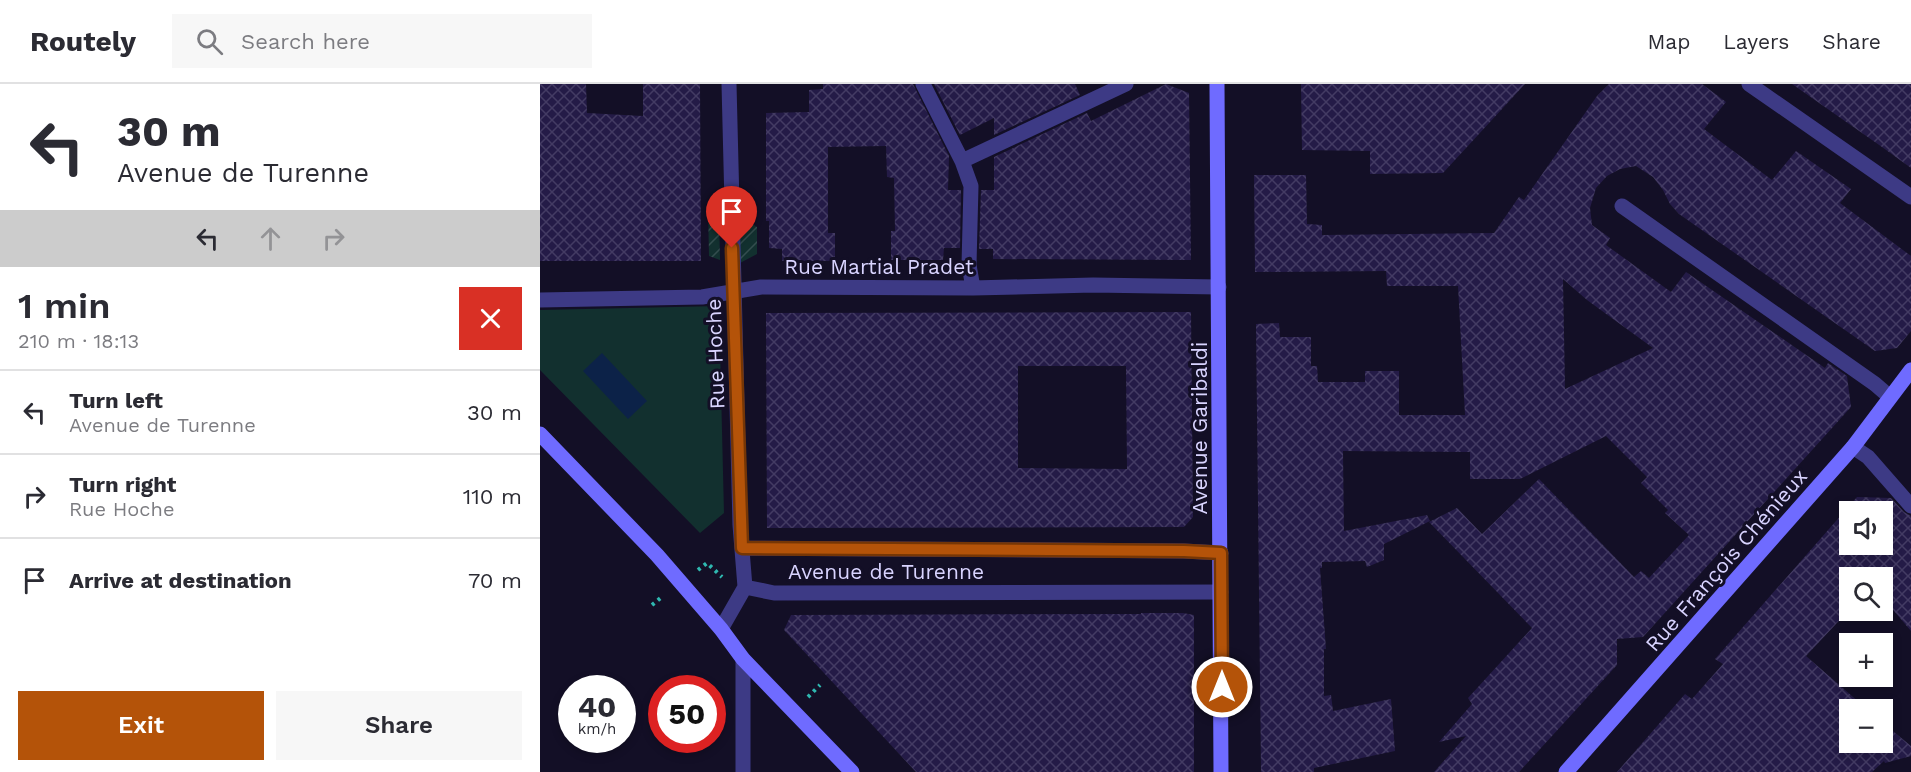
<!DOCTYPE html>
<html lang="en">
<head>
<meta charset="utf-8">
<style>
	:root { --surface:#fff; --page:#f7f7f7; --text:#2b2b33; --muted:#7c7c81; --line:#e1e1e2; --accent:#b45309 }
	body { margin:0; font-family:"Work Sans",sans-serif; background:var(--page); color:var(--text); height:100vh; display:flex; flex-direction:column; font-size:22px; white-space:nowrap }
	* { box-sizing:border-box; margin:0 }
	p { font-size:20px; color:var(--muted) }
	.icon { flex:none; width:33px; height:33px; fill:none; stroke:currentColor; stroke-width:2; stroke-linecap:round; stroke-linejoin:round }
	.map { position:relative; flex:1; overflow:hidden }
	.side { display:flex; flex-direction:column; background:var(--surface); width:540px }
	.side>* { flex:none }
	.top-card { background:#fff; color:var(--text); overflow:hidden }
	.controls { position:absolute; left:1299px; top:417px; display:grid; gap:12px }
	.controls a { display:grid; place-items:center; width:54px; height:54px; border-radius:0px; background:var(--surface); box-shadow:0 3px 9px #0003; font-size:30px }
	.speed { position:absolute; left:18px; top:591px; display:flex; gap:12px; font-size:30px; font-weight:700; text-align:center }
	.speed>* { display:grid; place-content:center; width:78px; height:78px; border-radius:50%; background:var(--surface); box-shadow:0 3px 9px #0003; line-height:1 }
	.speed small { font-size:15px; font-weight:400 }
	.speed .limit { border:9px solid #d22; background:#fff; color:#111 }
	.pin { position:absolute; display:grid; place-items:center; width:51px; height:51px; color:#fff; margin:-62px -26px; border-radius:50% 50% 50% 0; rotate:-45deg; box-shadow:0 0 6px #0007 }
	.pin .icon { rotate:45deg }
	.me { position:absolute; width:66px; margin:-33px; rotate:0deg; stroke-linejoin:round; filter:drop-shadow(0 0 4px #0008) }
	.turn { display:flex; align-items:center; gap:21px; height:126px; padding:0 18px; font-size:27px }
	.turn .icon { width:78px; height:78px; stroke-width:2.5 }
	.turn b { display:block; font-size:42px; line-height:51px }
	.lanes { display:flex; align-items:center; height:57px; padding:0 18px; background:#0003; justify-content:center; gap:30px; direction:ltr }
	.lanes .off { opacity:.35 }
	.round { display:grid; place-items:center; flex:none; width:63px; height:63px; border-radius:0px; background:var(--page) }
	.overview { display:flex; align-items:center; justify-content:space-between; height:102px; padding:0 18px }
	h1 { font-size:36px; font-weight:600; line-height:45px }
	.action { display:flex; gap:12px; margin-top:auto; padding:12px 18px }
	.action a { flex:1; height:69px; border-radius:0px; background:var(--accent); color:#fff; font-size:24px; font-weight:600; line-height:69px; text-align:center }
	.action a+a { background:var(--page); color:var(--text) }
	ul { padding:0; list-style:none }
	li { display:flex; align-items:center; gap:18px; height:84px; padding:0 18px; border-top:2px solid var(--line) }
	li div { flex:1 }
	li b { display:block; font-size:22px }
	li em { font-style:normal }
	header { display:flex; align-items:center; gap:36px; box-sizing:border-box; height:84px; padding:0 30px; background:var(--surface); border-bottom:2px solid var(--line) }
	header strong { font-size:28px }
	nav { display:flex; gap:33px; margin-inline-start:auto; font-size:21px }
	.search { width:420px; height:54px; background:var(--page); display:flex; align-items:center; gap:15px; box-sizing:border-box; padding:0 21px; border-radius:0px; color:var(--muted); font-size:22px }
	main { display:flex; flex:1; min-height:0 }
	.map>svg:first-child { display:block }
</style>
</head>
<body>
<header>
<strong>Routely</strong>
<div class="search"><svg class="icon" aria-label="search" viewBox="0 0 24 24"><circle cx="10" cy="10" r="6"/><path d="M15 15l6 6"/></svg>Search here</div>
<nav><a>Map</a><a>Layers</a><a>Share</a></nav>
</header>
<main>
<section class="side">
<div class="top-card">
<div class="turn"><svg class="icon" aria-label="left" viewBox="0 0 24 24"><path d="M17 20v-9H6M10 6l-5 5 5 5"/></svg><div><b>30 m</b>Avenue de Turenne</div></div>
<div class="lanes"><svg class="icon" aria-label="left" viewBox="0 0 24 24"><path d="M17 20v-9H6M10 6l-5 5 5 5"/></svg><svg class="icon off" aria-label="ahead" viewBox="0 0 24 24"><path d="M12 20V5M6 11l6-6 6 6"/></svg><svg class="icon off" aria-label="right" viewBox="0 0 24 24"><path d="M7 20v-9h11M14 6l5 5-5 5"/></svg></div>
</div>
<div class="overview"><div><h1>1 min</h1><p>210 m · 18:13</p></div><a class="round" style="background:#d93025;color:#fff"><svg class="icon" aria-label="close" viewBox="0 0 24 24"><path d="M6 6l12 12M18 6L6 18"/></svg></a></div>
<ul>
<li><svg class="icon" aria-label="left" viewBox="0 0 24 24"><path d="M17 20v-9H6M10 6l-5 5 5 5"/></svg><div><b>Turn left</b><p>Avenue de Turenne</p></div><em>30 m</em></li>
<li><svg class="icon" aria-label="right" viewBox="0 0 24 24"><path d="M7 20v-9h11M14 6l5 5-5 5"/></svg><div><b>Turn right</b><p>Rue Hoche</p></div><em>110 m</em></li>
<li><svg class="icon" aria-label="arrive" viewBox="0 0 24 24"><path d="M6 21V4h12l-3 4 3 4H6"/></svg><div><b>Arrive at destination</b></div><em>70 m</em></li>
</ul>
<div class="action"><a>Exit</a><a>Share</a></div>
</section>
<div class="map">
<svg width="1371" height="688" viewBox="0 0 1371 688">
	<defs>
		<pattern id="garden-furrows" width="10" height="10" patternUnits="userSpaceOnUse" patternTransform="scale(1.5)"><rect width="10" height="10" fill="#12302f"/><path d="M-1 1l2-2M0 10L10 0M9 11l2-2" fill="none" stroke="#344d4e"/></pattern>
		<pattern id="building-cross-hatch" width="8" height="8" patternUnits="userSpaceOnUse" patternTransform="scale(1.5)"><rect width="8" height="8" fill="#241b47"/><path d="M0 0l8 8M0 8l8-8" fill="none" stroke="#433b63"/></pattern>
	</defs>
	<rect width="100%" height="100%" fill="#130f26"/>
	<path fill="#12302f" d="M179,222L184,429L160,449L0,286V226Z"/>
	<path fill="url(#garden-furrows)" d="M168,123L179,128L180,176L169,172Z
		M197,130L217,143V170L200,179Z"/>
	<path fill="#0c2248" d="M62,269L107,317L88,335L43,287Z"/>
	<path fill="url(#building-cross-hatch)" fill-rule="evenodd" d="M0,0H46L47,29L103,32V0H160L161,177H0Z
		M283,0H373L409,72L408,106H421L420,164H404L403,176H351V147H355L354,94L347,93L346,62L288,63V149H295V177H242V165L229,164V137H226V29L269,28V6L283,5Z
		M394,0H535L540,11L454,51V34L420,51Z
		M626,0L649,9L651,176L453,175V165H439L441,106H454V73L547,29L551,37Z
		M761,0H985L903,89L830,90V67L762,66Z
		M1069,0H1162L1186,18L1164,45L1232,96L1256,67L1311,105L1300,119L1371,172V247L1357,264L1335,267L1139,130L1130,120L1123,106L1113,93L1096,82L1080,85L1067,92L1056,104L1050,124L1052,141L1070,154L1066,161L1131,208L1146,188L1285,284L1288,279L1307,292L1311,323L1103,553L1077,555V581L979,688H894L926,652L899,658L932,620L928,614L992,544L889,438L917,424L942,450L999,395L1094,493L1101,487L1109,494L1149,451L1125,429L1128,426L1101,399L1107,393L1066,352L980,395H930V368L803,367L804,447L887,431L890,437L844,460V476L827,483L825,477L782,478V484H780L786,565H784V612L791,611L793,627L851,615L855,667L774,684V688H721L716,240L739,239L740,253H771V282H777L778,298H825V287H859V331H925L918,202H847L846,187L715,188L714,91H766L767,140L782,141V151L954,149L979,113L984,116L1057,12ZM1023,195L1047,216L1113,264L1025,305Z
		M1252,0H1371V84L1342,63Z
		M651,228L653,433L644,443L227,444L226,229ZM478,282H586L587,385L478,384Z
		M1317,413L1351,414L1364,428L1371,432V547L1342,513V489L1338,494H1310V525L1266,572L1328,626H1310V658H1342V638L1371,662V672L1345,679L1344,677L1332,688H1077L1145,610L1152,615L1183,580L1175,575ZM1310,428H1342V460H1310Z
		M601,529H643L654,531V688H376L244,546L251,531L601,530Z"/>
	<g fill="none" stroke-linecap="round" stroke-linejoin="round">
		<path stroke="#2fb8b0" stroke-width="4" stroke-dasharray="3 4.5" stroke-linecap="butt" d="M158,486L167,479L182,493
			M112,521L123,512
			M163,604H164
			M172,611L180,616
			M268,613L280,601"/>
		<path stroke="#3d3a85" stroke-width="15" d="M383,0L422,77L431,102L429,181L433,204
			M1209,0L1371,113
			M422,77L586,0
			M1082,122L1335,300L1350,313
			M0,216L162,213L221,203L433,204L553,201L679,203
			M1313,363L1328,373L1371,422
			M202,464L644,467L681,469
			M205,503L234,509L681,508
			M181,545L205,503L200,441L189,0
			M203,575V688"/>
		<path stroke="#6f6bff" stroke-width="15" d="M677,0L681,688
			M0,350L117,471L181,545L203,575L312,688
			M1026,688L1313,363L1371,286"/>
	</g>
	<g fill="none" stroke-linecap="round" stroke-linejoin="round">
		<defs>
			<path id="route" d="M192,164L202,464L644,467L681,469L682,603"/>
		</defs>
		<use href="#route" stroke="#753606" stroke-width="15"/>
		<use href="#route" stroke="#b45309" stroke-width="10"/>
	</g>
	<g text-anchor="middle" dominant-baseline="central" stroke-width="6" stroke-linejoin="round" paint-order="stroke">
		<g font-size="21" fill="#d9d4ff" stroke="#130f26">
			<text x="339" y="182">Rue Martial Pradet</text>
			<text transform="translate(175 270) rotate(-92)">Rue Hoche</text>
			<text transform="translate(659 344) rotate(-90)">Avenue Garibaldi</text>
			<text transform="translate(1186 476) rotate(-49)">Rue François Chénieux</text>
			<text x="346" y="487">Avenue de Turenne</text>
		</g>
	</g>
</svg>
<div class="controls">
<a><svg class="icon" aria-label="sound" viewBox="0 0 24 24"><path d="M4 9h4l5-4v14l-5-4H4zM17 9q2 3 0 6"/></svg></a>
<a><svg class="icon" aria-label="search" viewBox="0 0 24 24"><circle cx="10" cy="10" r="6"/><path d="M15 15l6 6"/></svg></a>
<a>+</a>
<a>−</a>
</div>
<div class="speed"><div>40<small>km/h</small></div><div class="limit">50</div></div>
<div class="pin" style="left:192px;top:164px;background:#d93025"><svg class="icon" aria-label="arrive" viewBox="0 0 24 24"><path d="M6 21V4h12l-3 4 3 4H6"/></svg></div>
<svg class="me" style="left:682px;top:603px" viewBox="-20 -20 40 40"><circle r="17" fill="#b45309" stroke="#fff" stroke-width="3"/><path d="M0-11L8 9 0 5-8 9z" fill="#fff"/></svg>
</div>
</main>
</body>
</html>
